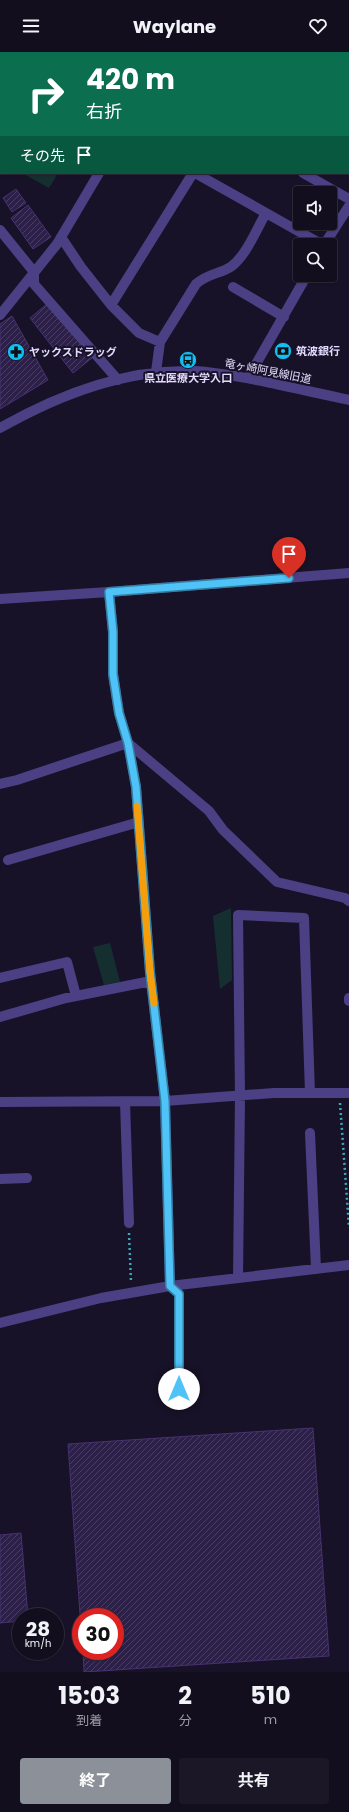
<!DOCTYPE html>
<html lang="ja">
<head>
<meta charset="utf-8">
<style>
	:root { --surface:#120e1e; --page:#1b1727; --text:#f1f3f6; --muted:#9c9ca4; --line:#312e3c; --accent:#8c9099 }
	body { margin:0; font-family:Poppins,"Noto Sans JP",sans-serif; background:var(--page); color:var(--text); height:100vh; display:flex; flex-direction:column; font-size:15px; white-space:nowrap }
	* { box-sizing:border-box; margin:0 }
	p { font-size:13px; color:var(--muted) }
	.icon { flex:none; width:22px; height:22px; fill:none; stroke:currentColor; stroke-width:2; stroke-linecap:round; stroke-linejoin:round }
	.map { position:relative; height:1620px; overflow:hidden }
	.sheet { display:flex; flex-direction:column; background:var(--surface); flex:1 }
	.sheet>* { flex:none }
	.banner { position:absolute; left:0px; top:0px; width:349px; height:122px; box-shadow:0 1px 3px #0004,0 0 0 1px var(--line); background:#0b6e4f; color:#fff; overflow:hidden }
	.tools { position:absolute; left:293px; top:134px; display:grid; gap:8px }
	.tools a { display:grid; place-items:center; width:44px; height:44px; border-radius:4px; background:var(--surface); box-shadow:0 1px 3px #0004,0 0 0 1px var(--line); font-size:20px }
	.speed { position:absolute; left:12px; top:1556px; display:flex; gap:8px; font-size:20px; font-weight:700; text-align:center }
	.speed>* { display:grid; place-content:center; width:52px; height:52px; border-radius:50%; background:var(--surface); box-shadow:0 1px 3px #0004,0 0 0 1px var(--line); line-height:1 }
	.speed small { font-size:10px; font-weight:400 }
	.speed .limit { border:6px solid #d22; background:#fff; color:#111 }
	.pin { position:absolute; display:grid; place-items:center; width:34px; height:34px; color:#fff; margin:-41px -17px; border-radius:50% 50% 50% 0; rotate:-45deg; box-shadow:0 0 4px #0007 }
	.pin .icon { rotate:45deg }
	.me { position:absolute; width:44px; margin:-22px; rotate:0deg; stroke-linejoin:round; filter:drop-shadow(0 0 3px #0008) }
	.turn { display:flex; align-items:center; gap:14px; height:84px; padding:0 20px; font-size:18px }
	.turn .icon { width:52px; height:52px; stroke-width:2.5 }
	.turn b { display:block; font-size:28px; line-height:34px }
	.then { display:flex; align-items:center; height:38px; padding:0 20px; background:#0003; gap:8px; font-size:15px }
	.eta { display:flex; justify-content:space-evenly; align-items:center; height:68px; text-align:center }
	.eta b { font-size:24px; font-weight:700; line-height:28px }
	.cta { display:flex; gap:8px; margin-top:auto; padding:8px 20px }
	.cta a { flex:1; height:46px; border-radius:4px; background:var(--accent); color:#fff; font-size:16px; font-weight:700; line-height:46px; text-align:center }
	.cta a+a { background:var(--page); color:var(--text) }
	header { display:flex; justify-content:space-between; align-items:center; height:52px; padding:0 20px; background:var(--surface); font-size:18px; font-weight:700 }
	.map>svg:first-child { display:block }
</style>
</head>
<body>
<header><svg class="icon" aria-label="menu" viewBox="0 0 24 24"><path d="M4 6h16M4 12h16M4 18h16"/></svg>Waylane<svg class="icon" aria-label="heart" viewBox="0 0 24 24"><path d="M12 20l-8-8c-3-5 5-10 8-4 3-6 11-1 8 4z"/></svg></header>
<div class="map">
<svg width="349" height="1620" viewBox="0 0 349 1620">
	<defs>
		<pattern id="building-hatch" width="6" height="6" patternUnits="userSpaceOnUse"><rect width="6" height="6" fill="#2c1f48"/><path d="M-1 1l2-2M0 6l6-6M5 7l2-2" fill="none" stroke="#4a3f63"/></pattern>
	</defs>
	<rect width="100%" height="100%" fill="#181228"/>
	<path fill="#152f31" d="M22,121H58L49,136Z
		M231,856L232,928L220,937L213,864Z
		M110,891L120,930L104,933L93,895Z"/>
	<path fill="url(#building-hatch)" stroke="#473272" d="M28,0H71V1Z
		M16,137L26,151L12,160L3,146Z
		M28,153L51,185L33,197L11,166Z
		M48,251L92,306L73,321L30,266Z
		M12,264L48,328L0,357V272Z
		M313,1376L329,1604L84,1620L83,1599H115V1565H81V1576L68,1392Z
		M21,1481L28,1565H21V1569L0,1571V1483Z"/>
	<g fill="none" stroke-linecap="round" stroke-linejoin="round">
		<path stroke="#38abb4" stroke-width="2.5" stroke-dasharray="2 3" stroke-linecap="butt" d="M340,1051L349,1175
			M129,1181L131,1230"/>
		<path stroke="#4b4084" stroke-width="10" d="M184,0L186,1
			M169,1V0
			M243,1L244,0
			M314,1L315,0
			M195,121L323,193
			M303,121L349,147
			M0,178L34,220V232L118,328
			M61,185L81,215L111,253L139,281L160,290L156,320
			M324,193L349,154
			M233,235L284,265
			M111,253L193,121
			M0,263L57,192L99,121
			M160,290L196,232C208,221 221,222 232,214C247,202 256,178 266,161
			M248,326L307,223
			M0,376C58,343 126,317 193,319C220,320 246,326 271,331C297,337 323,342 349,348
			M109,540L113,580V622L119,661L128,691L136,735L150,920L165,1049L170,1234L179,1242V1337
			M0,547L109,540L349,521
			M128,691L209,759L223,778L277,830L345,846L349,849
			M0,732L17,728L128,691
			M8,808L139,770
			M0,926L67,910L76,944
			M349,946V949
			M0,965L66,946L151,929
			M0,1050L165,1049L274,1041H349
			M125,1050L129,1171
			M310,1081L316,1217
			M0,1127L27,1126
			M238,1226L240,1044L238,863L304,866L310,1041
			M0,1271L101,1246L170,1234L349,1213"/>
	</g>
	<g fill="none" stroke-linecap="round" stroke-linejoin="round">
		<defs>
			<path id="route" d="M179,1337V1242L170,1234L165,1049L150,920L136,735L128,691L119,661L113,622V580L109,540L289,526"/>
		</defs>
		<use href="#route" stroke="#337fa1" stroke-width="10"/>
		<use href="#route" stroke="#4fc3f7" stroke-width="7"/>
		<path stroke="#f59e0b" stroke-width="7" d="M137,754L150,920L154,951"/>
	</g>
	<defs>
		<symbol id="bank-disc" viewBox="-11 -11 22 22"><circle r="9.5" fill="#13bef1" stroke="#181228"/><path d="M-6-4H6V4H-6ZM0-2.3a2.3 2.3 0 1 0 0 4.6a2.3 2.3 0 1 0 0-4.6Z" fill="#111"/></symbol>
		<symbol id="pharmacy-disc" viewBox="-11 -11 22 22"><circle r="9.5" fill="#13bef1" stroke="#181228"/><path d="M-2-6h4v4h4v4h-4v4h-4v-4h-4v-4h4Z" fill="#111"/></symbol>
		<symbol id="bus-disc" viewBox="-11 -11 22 22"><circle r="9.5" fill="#13bef1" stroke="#181228"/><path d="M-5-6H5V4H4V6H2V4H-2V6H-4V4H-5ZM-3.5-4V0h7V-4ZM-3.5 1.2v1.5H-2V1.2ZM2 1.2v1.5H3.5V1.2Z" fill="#111"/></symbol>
	</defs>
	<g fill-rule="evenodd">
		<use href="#bank-disc" x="273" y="289" width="20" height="20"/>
		<use href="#pharmacy-disc" x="6" y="290" width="20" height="20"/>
		<use href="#bus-disc" x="178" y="298" width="20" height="20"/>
	</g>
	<g text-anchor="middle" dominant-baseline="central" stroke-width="4" stroke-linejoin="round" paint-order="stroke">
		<g font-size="11" font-weight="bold" fill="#e3dbfd" stroke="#181228" text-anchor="start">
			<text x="296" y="299">筑波銀行</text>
			<text x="29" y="300">ヤックスドラッグ</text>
			<text x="188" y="326" text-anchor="middle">県立医療大学入口</text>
		</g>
		<g font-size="11" fill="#e3dbfd" stroke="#181228">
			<text transform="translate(268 319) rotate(11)">竜ヶ崎阿見線旧道</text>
		</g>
	</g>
</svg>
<div class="tools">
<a><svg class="icon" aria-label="sound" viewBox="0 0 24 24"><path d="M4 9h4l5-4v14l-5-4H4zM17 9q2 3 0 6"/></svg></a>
<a><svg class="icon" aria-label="search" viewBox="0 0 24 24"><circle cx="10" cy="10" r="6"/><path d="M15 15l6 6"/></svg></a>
</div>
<div class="speed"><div>28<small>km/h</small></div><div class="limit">30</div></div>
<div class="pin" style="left:289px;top:526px;background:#d93025"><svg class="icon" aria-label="arrive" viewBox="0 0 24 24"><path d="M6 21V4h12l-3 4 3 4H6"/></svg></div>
<svg class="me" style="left:179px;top:1337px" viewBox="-20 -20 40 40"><circle r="19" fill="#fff"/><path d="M0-13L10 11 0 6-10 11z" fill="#4fc3f7"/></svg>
<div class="banner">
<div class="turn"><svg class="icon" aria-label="right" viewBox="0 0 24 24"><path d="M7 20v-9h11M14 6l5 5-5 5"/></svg><div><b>420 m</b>右折</div></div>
<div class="then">その先<svg class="icon" aria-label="arrive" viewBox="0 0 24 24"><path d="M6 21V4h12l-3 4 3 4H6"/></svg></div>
</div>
</div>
<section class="sheet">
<div class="eta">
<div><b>15:03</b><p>到着</p></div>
<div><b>2</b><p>分</p></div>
<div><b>510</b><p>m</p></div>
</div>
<div class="cta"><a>終了</a><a>共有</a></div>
</section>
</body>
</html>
